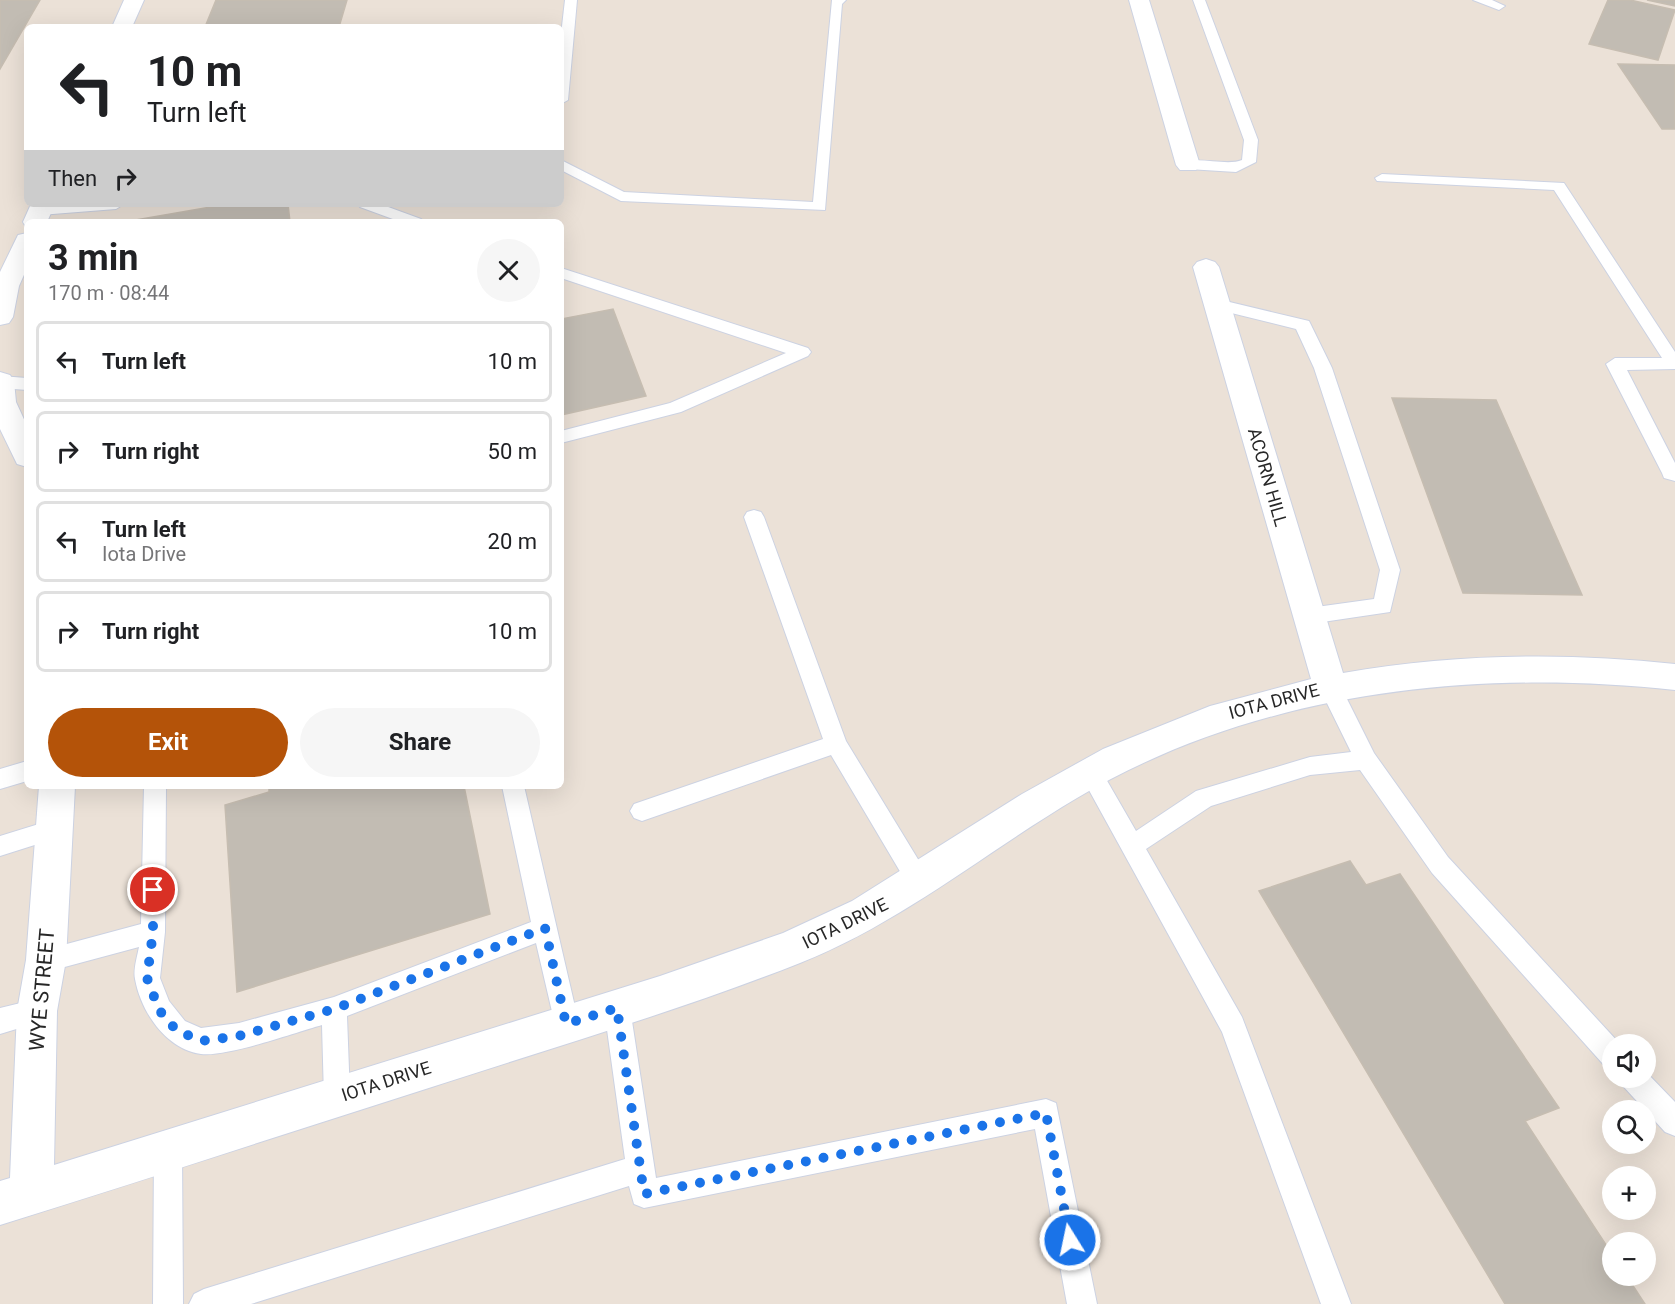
<!DOCTYPE html>
<html lang="en">
<head>
<meta charset="utf-8">
<style>
	:root { --surface:#fff; --page:#f6f6f6; --text:#202124; --muted:#757577; --line:#e0e0e0; --accent:#b45309 }
	body { margin:0; font-family:Roboto,sans-serif; background:var(--page); color:var(--text); height:100vh; display:flex; flex-direction:column; font-size:22px; white-space:nowrap }
	* { box-sizing:border-box; margin:0 }
	p { font-size:20px; color:var(--muted) }
	.icon { flex:none; width:33px; height:33px; fill:none; stroke:currentColor; stroke-width:2; stroke-linecap:round; stroke-linejoin:round }
	.map { position:relative; flex:1; overflow:hidden }
	.drawer { position:absolute; left:24px; top:219px; width:540px; height:570px; display:flex; flex-direction:column; background:var(--surface); border-radius:9px; box-shadow:0 6px 24px #0002 }
	.drawer>* { flex:none }
	.banner { position:absolute; left:24px; top:24px; width:540px; height:183px; border-radius:9px; box-shadow:0 6px 24px #0002; background:#fff; color:var(--text); overflow:hidden }
	.fabs { position:absolute; left:1602px; top:1034px; display:grid; gap:12px }
	.fabs a { display:grid; place-items:center; width:54px; height:54px; border-radius:50%; background:var(--surface); box-shadow:0 6px 24px #0002; font-size:30px }
	.pin { position:absolute; display:grid; place-items:center; width:51px; height:51px; color:#fff; margin:-26px; border:3px solid #fff; border-radius:50%; box-shadow:0 2px 6px #0007 }
	.me { position:absolute; width:66px; margin:-33px; rotate:350deg; stroke-linejoin:round; filter:drop-shadow(0 0 4px #0008) }
	.turn { display:flex; align-items:center; gap:21px; height:126px; padding:0 24px; font-size:27px }
	.turn .icon { width:78px; height:78px; stroke-width:2.5 }
	.turn b { display:block; font-size:42px; line-height:51px }
	.then { display:flex; align-items:center; height:57px; padding:0 24px; background:#0003; gap:12px; font-size:22px }
	.round { display:grid; place-items:center; flex:none; width:63px; height:63px; border-radius:32px; background:var(--page) }
	.summary { display:flex; align-items:center; justify-content:space-between; height:102px; padding:0 24px }
	h1 { font-size:36px; font-weight:700; line-height:45px }
	.action { display:flex; gap:12px; margin-top:auto; padding:12px 24px }
	.action a { flex:1; height:69px; border-radius:36px; background:var(--accent); color:#fff; font-size:24px; font-weight:700; line-height:69px; text-align:center }
	.action a+a { background:var(--page); color:var(--text) }
	ul { padding:0; list-style:none }
	li { display:flex; align-items:center; gap:18px; height:81px; margin:0 12px 9px; padding:0 12px; border:3px solid var(--line); border-radius:9px }
	li div { flex:1 }
	li b { display:block; font-size:22px }
	li em { font-style:normal }
	.map>svg:first-child { display:block }
</style>
</head>
<body>
<div class="map">
<svg width="1675" height="1304" viewBox="0 0 1675 1304">
	<rect width="100%" height="100%" fill="#ebe1d7"/>
	<path fill="#c2bcb3" stroke="#c6bdb1" stroke-width="1.5" d="M0,0H40L0,69Z
		M216,0H347L339,27H205Z
		M1608,0H1630L1675,10L1658,60L1589,44Z
		M1647,0H1675V6Z
		M1618,64L1675,65V129H1662Z
		M228,204H288L290,222H124Z
		M613,309L646,396L561,415V319Z
		M1392,398L1496,400L1582,595L1463,593Z
		M269,786H464L490,914L237,992L225,805L269,792Z
		M1350,861L1366,885L1400,874L1559,1108L1525,1121L1612,1254V1275H1626L1645,1304H1505L1259,891Z"/>
	<g fill="none" stroke-linecap="round" stroke-linejoin="round">
		<defs>
			<path id="service" d="M565,0H577L568,100L561,104V35Z
				M832,0H846L842,4L825,210L621,201L561,170V160L624,192L813,202Z
				M1193,0H1205L1258,140L1256,162L1236,172L1188,169L1181,165C1191,154 1226,167 1242,160L1244,140Z
				M1473,0H1492L1505,6L1499,10Z
				M1382,174L1564,183L1675,352V369L1627,370L1675,463V481L1664,478L1662,473L1606,364L1615,358H1662L1554,190L1377,181L1375,178Z
				M58,204H124L116,209L40,215L32,210L40,205Z
				M357,204H380L421,219L424,222H401L360,207Z
				M561,268L808,348L811,352L808,356L681,412L561,443V431L670,403L786,353L561,278Z
				M1217,299L1309,321L1311,325L1332,368L1400,570L1390,612L1309,624L1302,622L1299,616L1302,610L1309,608L1374,599L1380,570L1314,368L1296,329L1211,308L1209,304L1211,300Z
				M0,376L27,378V390L0,388Z
				M754,510L761,512L764,517L846,741L927,874L931,882L927,890L919,893L911,890L831,755L642,821L634,818L630,811L634,804L823,739L744,517L747,512Z
				M1330,678L1338,681L1374,753L1448,857L1620,1044H1612V1068L1603,1064L1432,873L1360,770L1310,775L1211,806L1146,849L1242,1017L1351,1304H1321L1222,1032L1079,772L1082,765L1090,762L1098,765L1136,831L1196,791L1310,757L1351,752L1319,687L1322,681Z
				M27,761V781L0,789V769Z
				M144,786H166L165,932L160,978L169,1001L185,1021L201,1028L239,1023L334,997L531,922L502,786H524L579,1024L575,1033L566,1037L557,1033L536,943L347,1016L350,1097L346,1106L337,1110L328,1106L324,1097L322,1025C294,1033 227,1057 201,1054C166,1049 141,1012 135,979C133,970 137,957 139,947L46,972L37,968L33,960L37,952L141,924Z
				M55,819L63,822L67,829L63,836L0,856V836Z
				M617,996L626,999L630,1008L656,1178L1046,1099L1056,1103L1097,1304H1067L1035,1129L644,1208L634,1204L629,1186L251,1304H189L194,1294L204,1289L625,1159L604,1008L608,999Z
				M37,999L46,1002L50,1011L46,1020L0,1034V1008Z
				M1646,1072L1675,1102V1136L1665,1132L1623,1086L1619,1077H1646Z
				M168,1136L178,1140L182,1150L183,1304H153L154,1150L158,1140Z"/>
			<path id="minor" d="M124,0H144L132,27H112Z
				M1129,0H1149L1200,165L1196,170H1180L1176,165Z
				M31,204H55L47,222H27L26,227L23,222Z
				M27,233V268L19,286L13,317L9,323L0,325V272L18,235Z
				M1206,259L1215,262L1219,267L1343,673C1452,654 1565,652 1675,664V690C1472,668 1255,692 1077,798C984,853 901,923 800,963C681,1010 558,1046 435,1086C290,1132 145,1180 0,1225V1181L10,1178L17,1011L26,960L39,786H75L66,960L57,1011L54,1165L660,976L783,933L852,901L1022,794L1103,749L1210,706L1311,679L1193,267L1197,262Z
				M0,372L10,375L14,381L16,402L27,426V467L17,464L0,429Z"/>
		</defs>
		<use href="#service" stroke="#ccd2e2" stroke-width="2"/>
		<use href="#minor" stroke="#ccd2e2" stroke-width="2"/>
		<use href="#service" fill="#fff" fill-rule="evenodd"/>
		<use href="#minor" fill="#fff" fill-rule="evenodd"/>
	</g>
	<g fill="none" stroke-linecap="round" stroke-linejoin="round">
		<path stroke="#1a73e8" stroke-width="10" stroke-dasharray="0 18" d="M153,890V932L147,978L159,1010L176,1030L201,1041L239,1036L334,1009L545,928L566,1024L617,1008L644,1194L1046,1113L1070,1240"/>
	</g>
	<g text-anchor="middle" dominant-baseline="central" stroke-width="4.5" stroke-linejoin="round" paint-order="stroke">
		<g font-size="18" fill="#272727" stroke="#fff">
			<text transform="translate(1268 477) rotate(74)">ACORN HILL</text>
			<text transform="translate(1274 701) rotate(-15)">IOTA DRIVE</text>
			<text transform="translate(845 923) rotate(-26)">IOTA DRIVE</text>
			<text transform="translate(386 1081) rotate(-18)">IOTA DRIVE</text>
		</g>
		<g font-size="21" fill="#272727" stroke="#fff">
			<text transform="translate(42 990) rotate(-85)">WYE STREET</text>
		</g>
	</g>
</svg>
<div class="fabs">
<a><svg class="icon" aria-label="sound" viewBox="0 0 24 24"><path d="M4 9h4l5-4v14l-5-4H4zM17 9q2 3 0 6"/></svg></a>
<a><svg class="icon" aria-label="search" viewBox="0 0 24 24"><circle cx="10" cy="10" r="6"/><path d="M15 15l6 6"/></svg></a>
<a>+</a>
<a>−</a>
</div>
<div class="pin" style="left:153px;top:890px;background:#d93025"><svg class="icon" aria-label="arrive" viewBox="0 0 24 24"><path d="M6 21V4h12l-3 4 3 4H6"/></svg></div>
<svg class="me" style="left:1070px;top:1240px" viewBox="-20 -20 40 40"><circle r="17" fill="#1a73e8" stroke="#fff" stroke-width="3"/><path d="M0-11L8 9 0 5-8 9z" fill="#fff"/></svg>
<div class="banner">
<div class="turn"><svg class="icon" aria-label="left" viewBox="0 0 24 24"><path d="M17 20v-9H6M10 6l-5 5 5 5"/></svg><div><b>10 m</b>Turn left</div></div>
<div class="then">Then<svg class="icon" aria-label="right" viewBox="0 0 24 24"><path d="M7 20v-9h11M14 6l5 5-5 5"/></svg></div>
</div>
<section class="drawer">
<div class="summary"><div><h1>3 min</h1><p>170 m · 08:44</p></div><a class="round"><svg class="icon" aria-label="close" viewBox="0 0 24 24"><path d="M6 6l12 12M18 6L6 18"/></svg></a></div>
<ul>
<li><svg class="icon" aria-label="left" viewBox="0 0 24 24"><path d="M17 20v-9H6M10 6l-5 5 5 5"/></svg><div><b>Turn left</b></div><em>10 m</em></li>
<li><svg class="icon" aria-label="right" viewBox="0 0 24 24"><path d="M7 20v-9h11M14 6l5 5-5 5"/></svg><div><b>Turn right</b></div><em>50 m</em></li>
<li><svg class="icon" aria-label="left" viewBox="0 0 24 24"><path d="M17 20v-9H6M10 6l-5 5 5 5"/></svg><div><b>Turn left</b><p>Iota Drive</p></div><em>20 m</em></li>
<li><svg class="icon" aria-label="right" viewBox="0 0 24 24"><path d="M7 20v-9h11M14 6l5 5-5 5"/></svg><div><b>Turn right</b></div><em>10 m</em></li>
</ul>
<div class="action"><a>Exit</a><a>Share</a></div>
</section>
</div>
</body>
</html>
